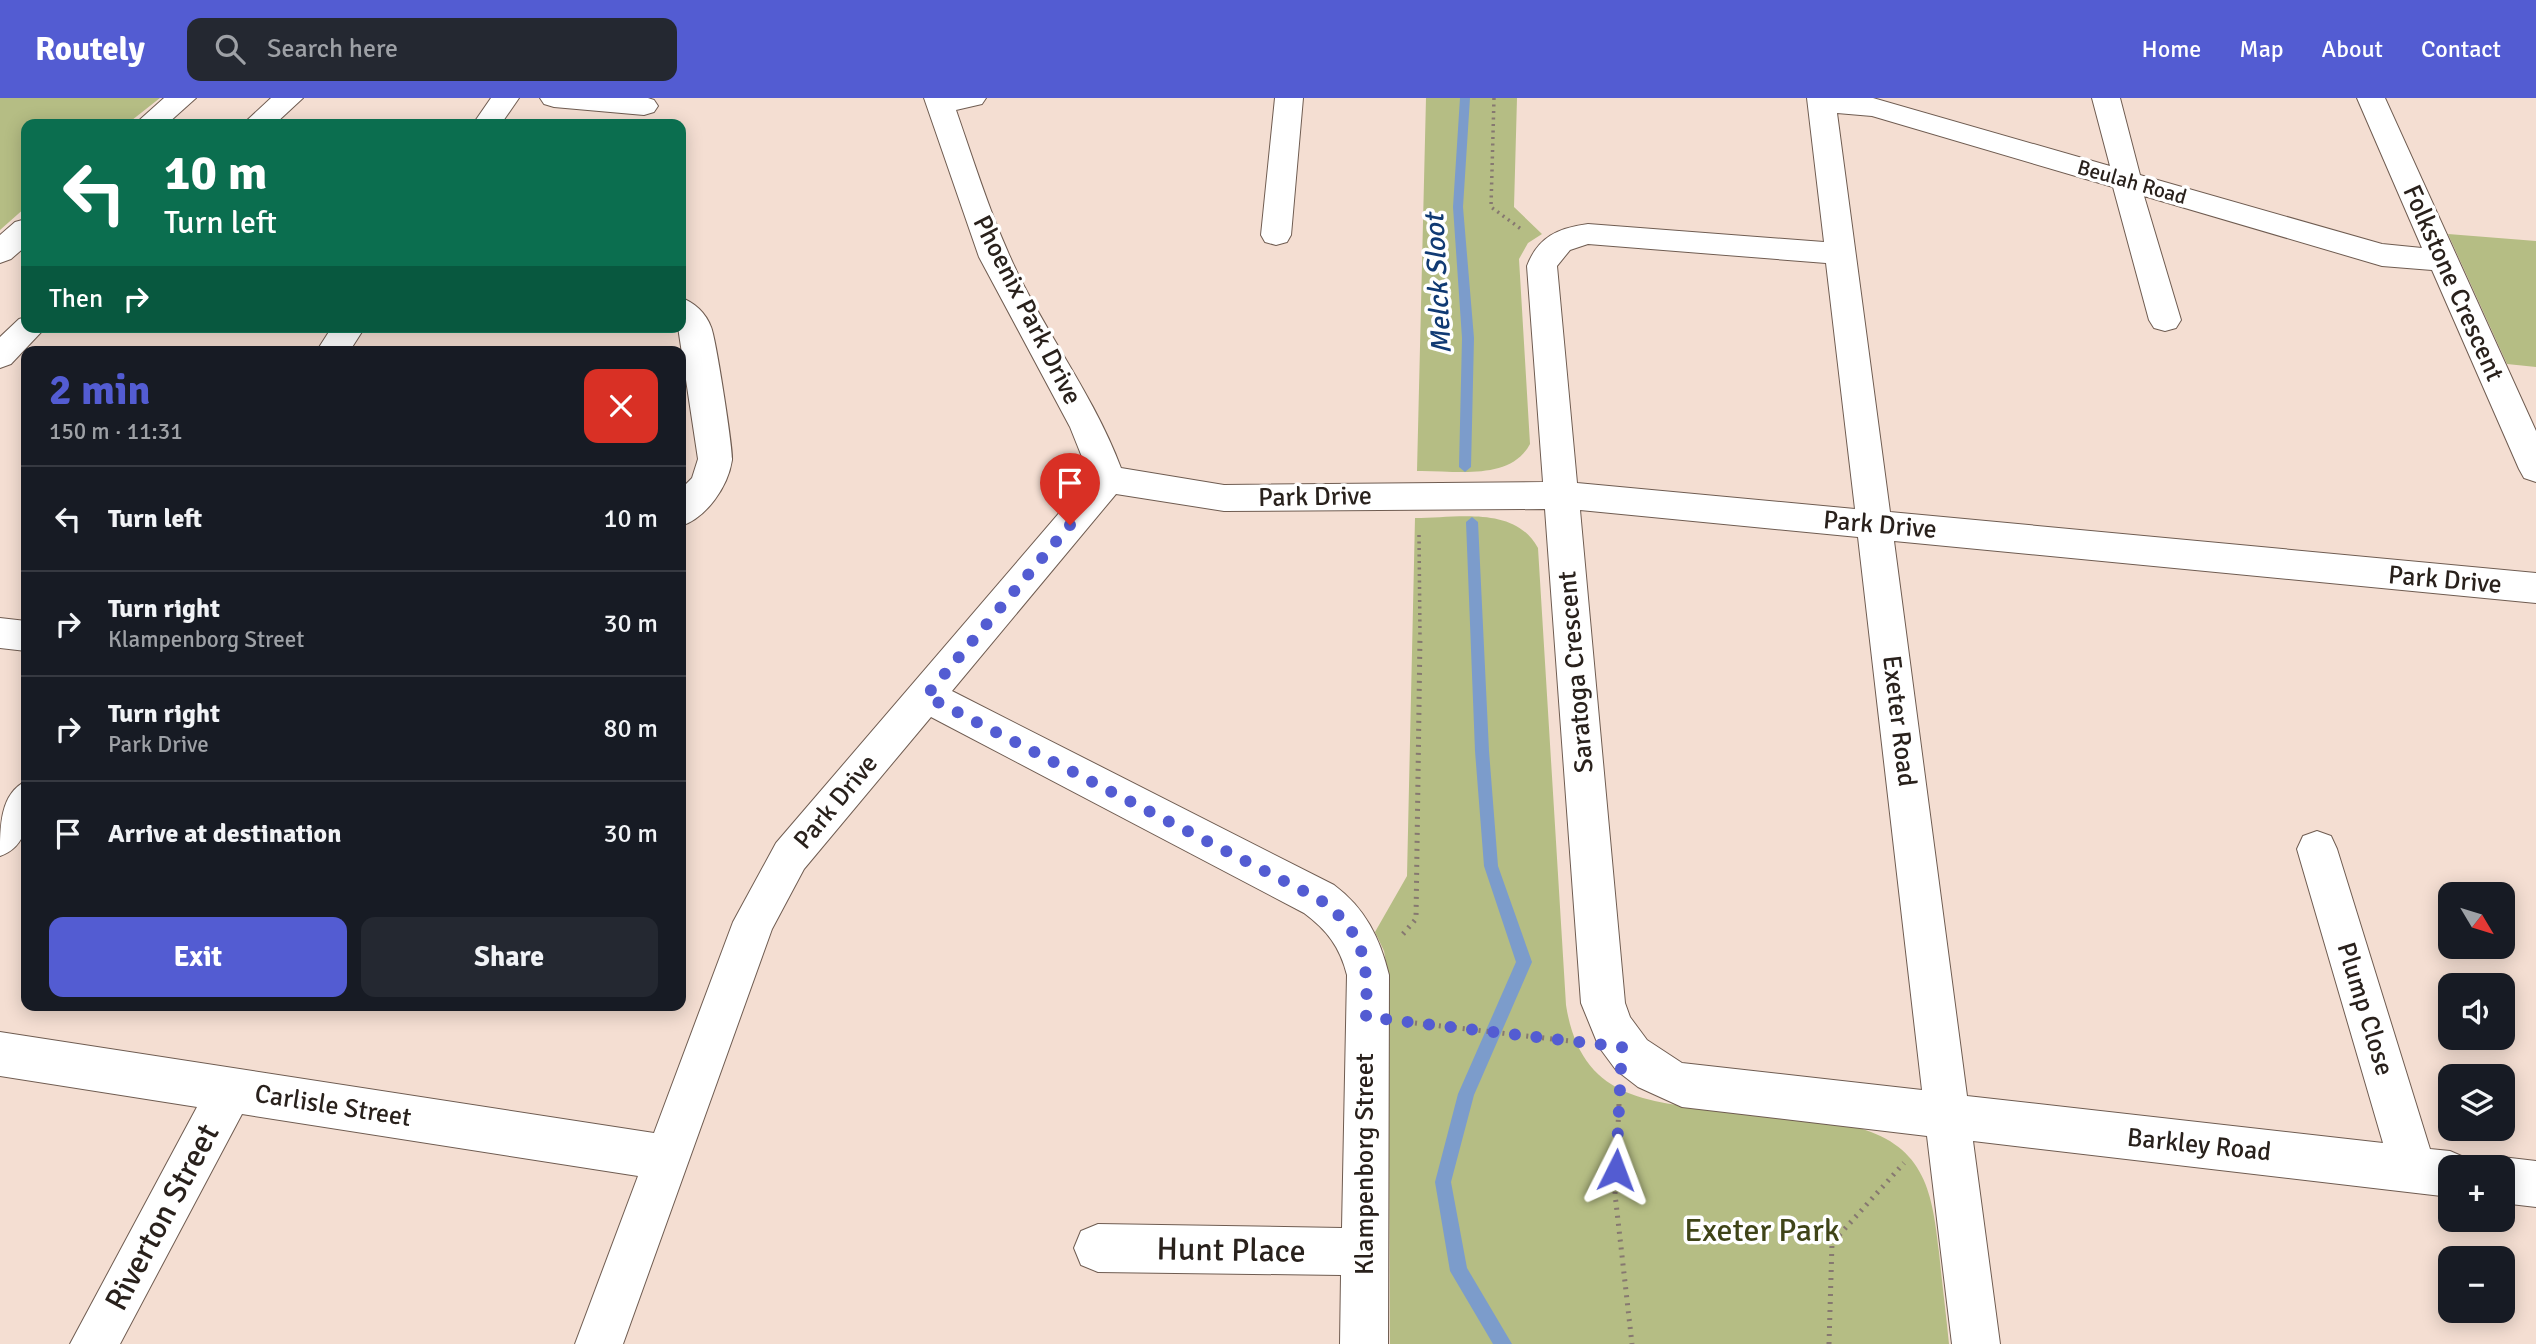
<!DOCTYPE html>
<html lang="en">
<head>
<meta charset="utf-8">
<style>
	:root { --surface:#171b24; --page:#242831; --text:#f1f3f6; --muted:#9ea1a6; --line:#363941; --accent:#535cd2 }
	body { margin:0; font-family:Signika,sans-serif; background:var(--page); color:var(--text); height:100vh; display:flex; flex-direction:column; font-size:26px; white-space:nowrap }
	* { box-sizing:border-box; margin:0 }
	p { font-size:23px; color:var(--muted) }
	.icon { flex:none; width:38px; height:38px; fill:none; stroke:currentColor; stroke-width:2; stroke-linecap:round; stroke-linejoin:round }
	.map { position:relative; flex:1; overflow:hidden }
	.drawer { position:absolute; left:21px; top:248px; width:665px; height:665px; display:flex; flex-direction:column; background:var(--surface); border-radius:14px; box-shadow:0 4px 18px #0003 }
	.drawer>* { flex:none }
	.guide { position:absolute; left:21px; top:21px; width:665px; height:214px; border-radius:14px; box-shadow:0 4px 18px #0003; background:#0b6e4f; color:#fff; overflow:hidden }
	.needle { width:46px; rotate:128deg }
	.fabs { position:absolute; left:2438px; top:784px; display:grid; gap:14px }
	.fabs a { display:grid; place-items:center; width:77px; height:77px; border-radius:14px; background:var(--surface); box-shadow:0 4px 18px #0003; font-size:35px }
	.pin { position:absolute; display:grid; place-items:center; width:60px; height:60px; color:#fff; margin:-72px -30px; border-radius:50% 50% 50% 0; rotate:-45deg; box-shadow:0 0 7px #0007 }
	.pin .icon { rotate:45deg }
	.me { position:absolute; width:77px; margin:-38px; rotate:3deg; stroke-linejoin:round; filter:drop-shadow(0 0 5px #0008) }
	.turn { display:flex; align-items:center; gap:24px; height:147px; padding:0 28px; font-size:32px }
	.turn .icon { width:91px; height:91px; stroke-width:2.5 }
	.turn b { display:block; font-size:49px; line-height:60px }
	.then { display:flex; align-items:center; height:66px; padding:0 28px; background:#0003; gap:14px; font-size:26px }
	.round { display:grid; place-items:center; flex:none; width:74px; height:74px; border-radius:14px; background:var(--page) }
	.summary { display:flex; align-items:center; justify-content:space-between; height:119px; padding:0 28px }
	h1 { font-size:42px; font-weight:700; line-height:52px; color:var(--accent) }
	.button { display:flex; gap:14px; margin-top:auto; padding:14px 28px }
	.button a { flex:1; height:80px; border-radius:14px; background:var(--accent); color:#fff; font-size:28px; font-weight:700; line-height:80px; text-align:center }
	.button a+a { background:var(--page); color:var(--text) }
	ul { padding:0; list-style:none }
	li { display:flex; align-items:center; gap:21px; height:105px; padding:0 28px; border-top:2px solid var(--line) }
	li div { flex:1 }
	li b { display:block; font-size:26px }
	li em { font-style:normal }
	header { display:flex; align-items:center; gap:42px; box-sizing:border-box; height:98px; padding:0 35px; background:var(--accent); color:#fff }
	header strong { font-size:33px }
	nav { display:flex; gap:38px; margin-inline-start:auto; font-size:24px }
	.search { width:490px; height:63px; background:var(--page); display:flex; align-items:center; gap:18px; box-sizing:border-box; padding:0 24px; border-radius:14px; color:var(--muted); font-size:26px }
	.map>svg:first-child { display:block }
</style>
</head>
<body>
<header>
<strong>Routely</strong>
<div class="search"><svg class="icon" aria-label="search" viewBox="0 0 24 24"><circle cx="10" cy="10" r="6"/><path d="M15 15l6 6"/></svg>Search here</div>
<nav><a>Home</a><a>Map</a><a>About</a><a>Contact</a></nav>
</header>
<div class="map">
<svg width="2536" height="1246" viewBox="0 0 2536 1246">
	<rect width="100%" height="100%" fill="#f4ded2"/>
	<path fill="#b5bd84" d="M0,0H160L127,26H26V109L0,132Z
		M1426,0H1517L1514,109L1542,136L1528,145L1519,161L1530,346C1510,384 1454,372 1417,373Z
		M2448,136L2536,143V269L2507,266Z
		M1415,420C1456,420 1515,407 1538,450L1566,907C1581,1003 1649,1004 1728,1013C1770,1018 1811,1023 1852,1028C1923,1046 1932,1089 1939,1154C1942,1185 1946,1215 1949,1246H1390L1388,876L1384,853L1375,834L1407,778Z"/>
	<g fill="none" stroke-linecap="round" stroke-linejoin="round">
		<path fill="#7c9ccb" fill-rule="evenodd" d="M1460,0H1470L1463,109L1474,240L1471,369L1465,374L1459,369L1462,240L1453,109Z
			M1472,419L1478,424L1489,653L1498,768L1532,864L1474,997L1451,1084L1467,1170L1512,1246H1493L1450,1173L1435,1084L1458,996L1516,864L1484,768L1475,653L1466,424Z"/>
		<defs>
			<path id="street" d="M271,0H303L275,26H243Z
				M491,0H519L501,26H473Z
				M540,0H648L654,2L658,8L654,14L644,17L554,9L544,6Z
				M924,0H986L982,6L956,12C976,70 994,128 1021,182C1053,245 1096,303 1121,370L1224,387L1543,384L1527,168C1538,139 1558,130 1588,126L1824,144L1807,0H1873L2110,68L2092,0H2120L2140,77L2382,146L2422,150L2357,0H2385L2536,333V384L2524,380L2519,371L2432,172L2382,168L2144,98L2181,222L2176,230L2165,233L2154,230L2149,222L2113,89L1872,18L1837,15L1890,414L2536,475V505L1894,443L1967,998L2383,1045L2297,751L2303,738L2317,733L2331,738L2337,751L2430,1051L2450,1053L2466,1060L2470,1069H2450V1099L1973,1043L2000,1246H1952L1927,1038L1682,1009L1638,989L1616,972L1599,949L1581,905L1545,411L1224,413L1116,396L952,593L1334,787C1365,810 1380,840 1389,877L1388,1246H1340L1341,1177L1098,1174L1081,1167L1074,1150L1081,1133L1098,1126L1342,1130L1347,877C1340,849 1327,832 1304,815L931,619L804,771L772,831L623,1246H575L638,1078L242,1016L120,1246H70L197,1009L0,978V934L654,1035L733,824L776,745L1090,379L1070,329L979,159ZM1588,146L1826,165L1855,411L1577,385L1557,168L1570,152ZM1580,412L1858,439L1922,992L1682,965L1647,942L1630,919L1625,905Z
				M1275,0H1303L1291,137L1287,144L1276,147L1265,144L1261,137Z
				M681,200C694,204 706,215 711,229C716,241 733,351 732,362C728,389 706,420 681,428V391L692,380L698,361L678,229H681Z
				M26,219V229H46L11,266L0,270V239L19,221Z
				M332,229H365L349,254H316Z
				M0,520L26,523V553L0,550Z
				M26,683C27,713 33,746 0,758C0,728 0,696 26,683Z
				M2502,1059L2536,1063V1109L2502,1105V1069H2484Z"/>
			<path id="secondary" d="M164,0H196L167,26H135Z
				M26,121V148L11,161L0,165V137L15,124Z"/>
		</defs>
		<use href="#street" stroke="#6f5c51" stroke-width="2"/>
		<use href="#secondary" stroke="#6f5c51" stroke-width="2"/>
		<path stroke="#867870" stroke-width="3.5" stroke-dasharray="2 4.5" stroke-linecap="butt" d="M1494,0L1491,109L1521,131
			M1419,437L1420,539"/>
		<path stroke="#867870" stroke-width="5" stroke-dasharray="2 6" stroke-linecap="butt" d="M1403,836L1416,821L1420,537
			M1415,925L1570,943
			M1619,1006L1615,1096L1632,1246
			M1829,1246L1832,1145L1904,1065"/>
		<use href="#street" fill="#fff" fill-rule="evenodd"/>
		<use href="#secondary" fill="#fff" fill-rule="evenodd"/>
	</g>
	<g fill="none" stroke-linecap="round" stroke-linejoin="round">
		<path stroke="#535cd2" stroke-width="12" stroke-dasharray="0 21.6" d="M1070,427L926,598L1319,801C1366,835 1368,864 1366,919L1622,949L1616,1072"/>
	</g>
	<g text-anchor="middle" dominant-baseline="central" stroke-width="7" stroke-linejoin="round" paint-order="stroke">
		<g font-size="21" fill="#29211c" stroke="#fff">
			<text transform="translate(2132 84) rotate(16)">Beulah Road</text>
		</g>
		<g font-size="26" fill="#29211c" stroke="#fff">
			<text transform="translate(2453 185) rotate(66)">Folkstone Crescent</text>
			<text transform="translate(1027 212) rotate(63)">Phoenix Park Drive</text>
			<text transform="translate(1315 399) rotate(-1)">Park Drive</text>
			<text transform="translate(1880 427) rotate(5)">Park Drive</text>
			<text transform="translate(2445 482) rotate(5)">Park Drive</text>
			<text transform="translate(1576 574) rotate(-95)">Saratoga Crescent</text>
			<text transform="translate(1899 623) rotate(83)">Exeter Road</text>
			<text transform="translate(836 704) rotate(-50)">Park Drive</text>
			<text transform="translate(2365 911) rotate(73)">Plump Close</text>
			<text transform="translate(333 1008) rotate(9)">Carlisle Street</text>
			<text transform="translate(2199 1047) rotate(6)">Barkley Road</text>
			<text transform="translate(1365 1066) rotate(-90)">Klampenborg Street</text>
		</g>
		<g font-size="28" font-style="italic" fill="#103a73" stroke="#fff">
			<text transform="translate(1438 186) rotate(-93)">Melck Sloot</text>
		</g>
		<g font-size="32" fill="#29211c" stroke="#fff">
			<text transform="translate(162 1119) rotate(-62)">Riverton Street</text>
			<text transform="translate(1231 1152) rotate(1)">Hunt Place</text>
		</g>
		<g font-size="32" fill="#3f4418" stroke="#fff">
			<text x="1762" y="1132">Exeter Park</text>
		</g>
	</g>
</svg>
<div class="fabs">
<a><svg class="needle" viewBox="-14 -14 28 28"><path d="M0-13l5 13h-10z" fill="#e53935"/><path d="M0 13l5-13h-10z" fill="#9ea1a6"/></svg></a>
<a><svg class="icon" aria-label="sound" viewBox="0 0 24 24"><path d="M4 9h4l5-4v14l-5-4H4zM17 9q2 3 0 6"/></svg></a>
<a><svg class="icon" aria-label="layers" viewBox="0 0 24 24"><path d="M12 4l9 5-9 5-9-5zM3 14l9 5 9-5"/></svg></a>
<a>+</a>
<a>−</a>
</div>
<div class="pin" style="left:1070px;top:427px;background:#d93025"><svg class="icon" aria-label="arrive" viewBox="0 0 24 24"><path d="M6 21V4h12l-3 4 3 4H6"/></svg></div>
<svg class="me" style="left:1616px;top:1072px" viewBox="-20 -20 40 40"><path d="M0-17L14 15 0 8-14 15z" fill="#535cd2" stroke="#fff" stroke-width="4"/></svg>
<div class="guide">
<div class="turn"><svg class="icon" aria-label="left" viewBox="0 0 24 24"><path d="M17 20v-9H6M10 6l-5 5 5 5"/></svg><div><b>10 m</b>Turn left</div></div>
<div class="then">Then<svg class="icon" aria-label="right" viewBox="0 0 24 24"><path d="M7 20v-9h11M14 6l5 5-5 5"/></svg></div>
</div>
<section class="drawer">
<div class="summary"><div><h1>2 min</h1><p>150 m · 11:31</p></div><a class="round" style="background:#d93025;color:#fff"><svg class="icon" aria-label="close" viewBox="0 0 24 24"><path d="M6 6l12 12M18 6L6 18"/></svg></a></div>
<ul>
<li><svg class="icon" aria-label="left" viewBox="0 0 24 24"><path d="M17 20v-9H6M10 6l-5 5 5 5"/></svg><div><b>Turn left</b></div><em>10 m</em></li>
<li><svg class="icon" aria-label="right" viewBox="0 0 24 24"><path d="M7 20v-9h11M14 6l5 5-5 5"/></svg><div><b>Turn right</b><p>Klampenborg Street</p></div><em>30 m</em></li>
<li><svg class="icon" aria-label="right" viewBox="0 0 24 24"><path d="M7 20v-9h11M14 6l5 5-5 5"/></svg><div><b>Turn right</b><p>Park Drive</p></div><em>80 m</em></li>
<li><svg class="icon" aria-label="arrive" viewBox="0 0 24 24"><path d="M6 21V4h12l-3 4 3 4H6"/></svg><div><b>Arrive at destination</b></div><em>30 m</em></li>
</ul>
<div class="button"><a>Exit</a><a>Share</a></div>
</section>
</div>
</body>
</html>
